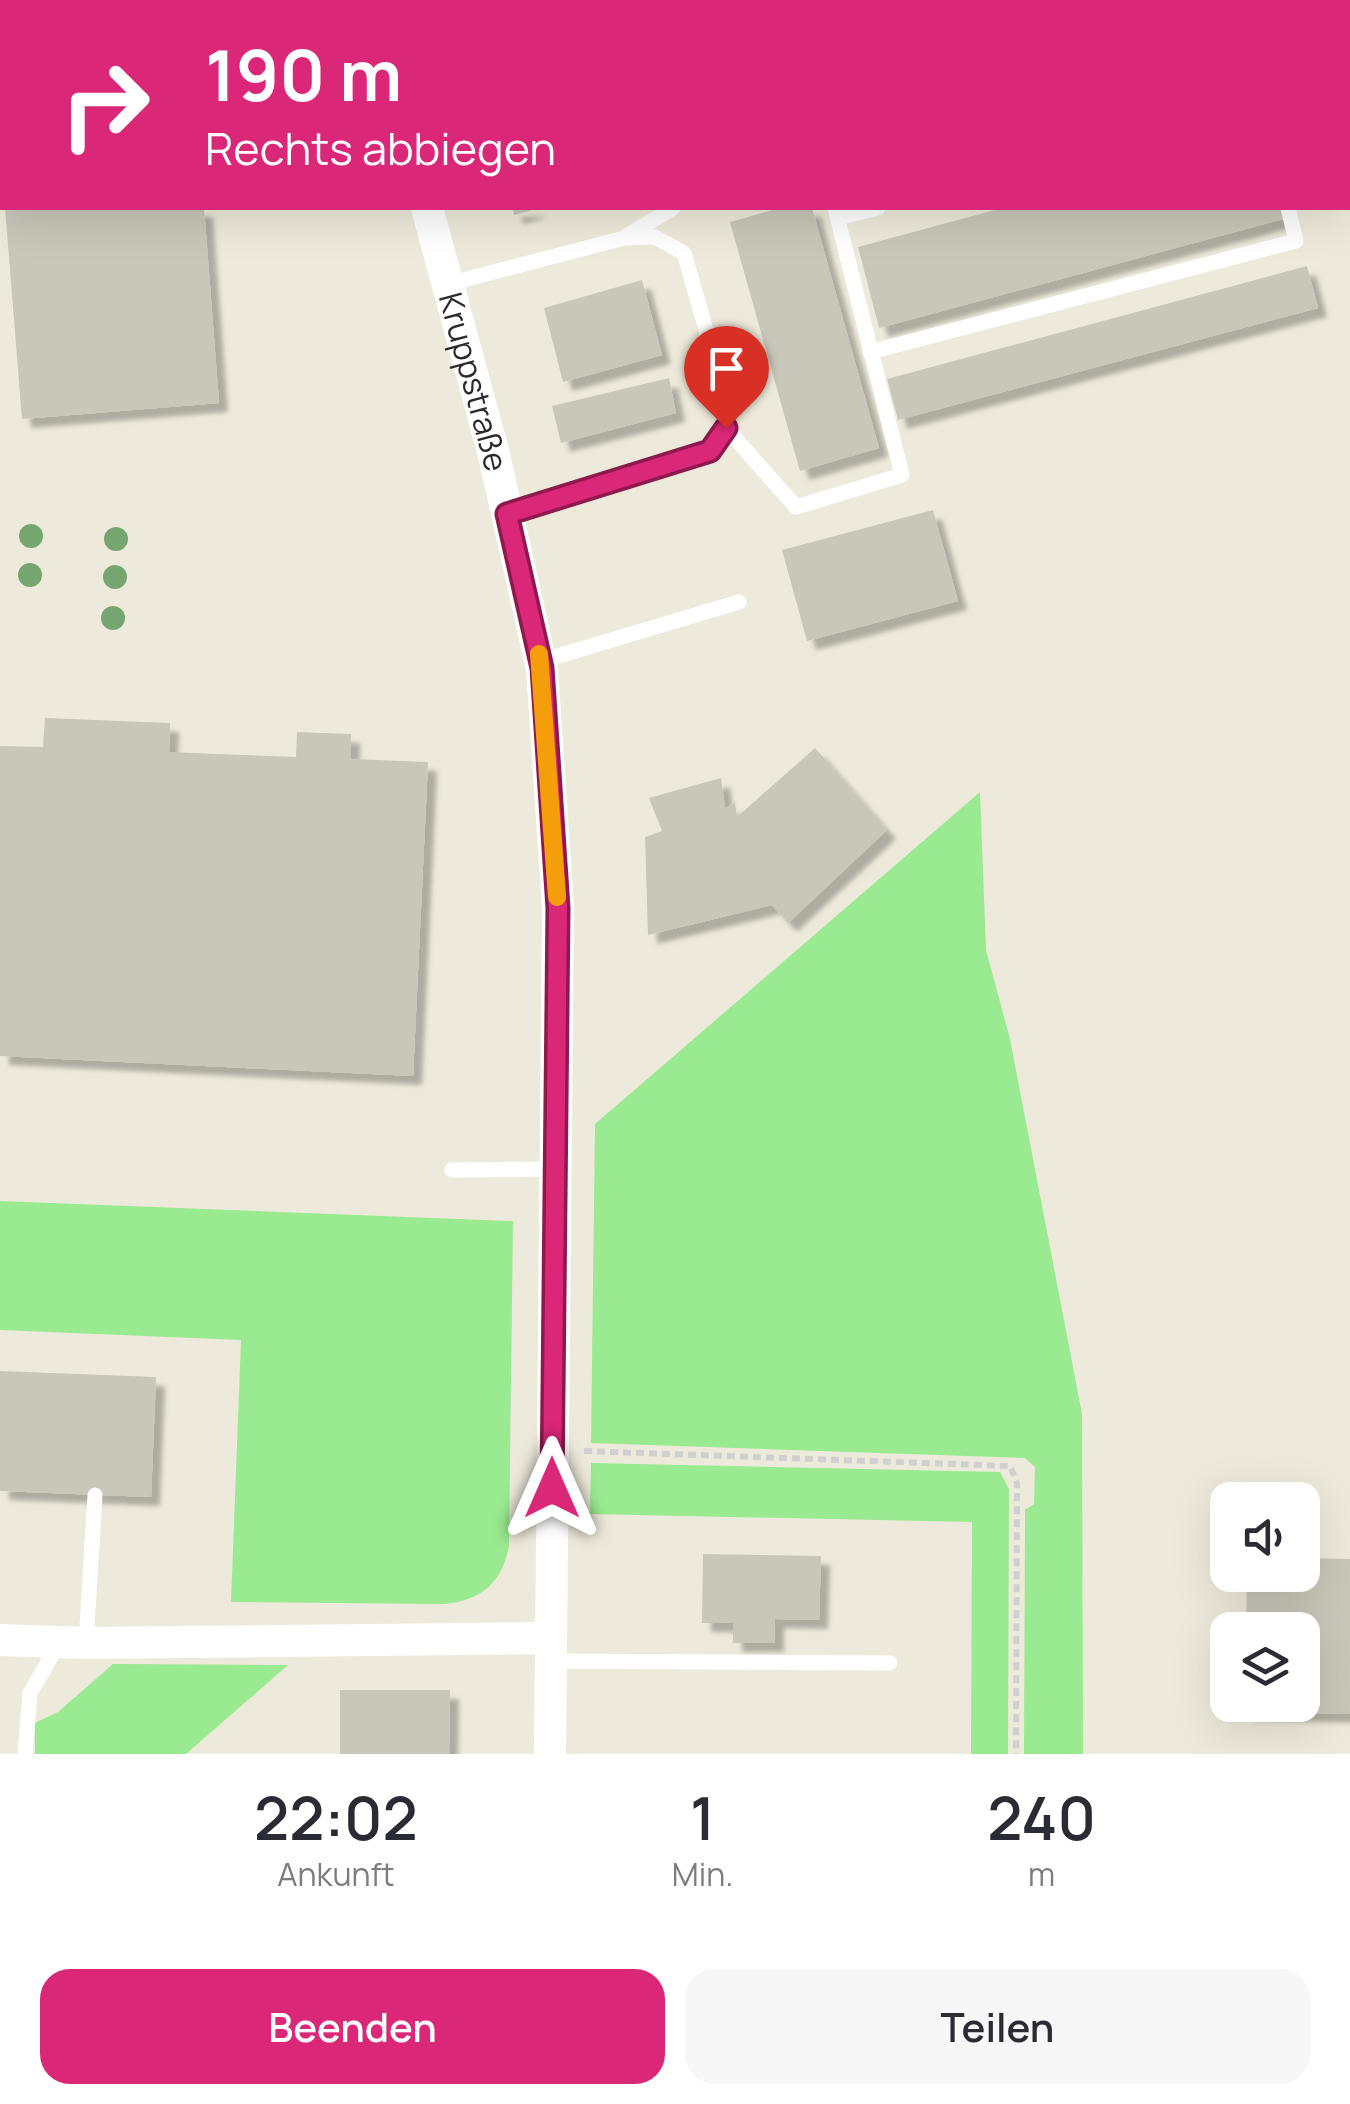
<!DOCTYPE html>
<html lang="de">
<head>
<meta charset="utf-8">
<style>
	:root { --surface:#fff; --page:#f7f7f7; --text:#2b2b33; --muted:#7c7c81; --accent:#db2777 }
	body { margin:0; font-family:Manrope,sans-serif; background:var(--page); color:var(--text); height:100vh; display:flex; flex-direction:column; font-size:38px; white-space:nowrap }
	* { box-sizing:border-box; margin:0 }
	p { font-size:32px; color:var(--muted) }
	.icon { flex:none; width:55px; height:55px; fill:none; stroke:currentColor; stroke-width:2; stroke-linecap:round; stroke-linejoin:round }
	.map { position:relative; height:1754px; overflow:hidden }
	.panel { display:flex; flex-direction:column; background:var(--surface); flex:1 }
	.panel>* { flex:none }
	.banner { position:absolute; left:0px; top:0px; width:1350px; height:210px; box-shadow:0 10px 40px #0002; background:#db2777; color:#fff; overflow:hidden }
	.tools { position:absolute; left:1210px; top:1482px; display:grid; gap:20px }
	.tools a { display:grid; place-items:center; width:110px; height:110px; border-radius:20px; background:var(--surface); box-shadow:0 10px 40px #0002; font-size:50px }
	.pin { position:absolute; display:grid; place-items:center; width:85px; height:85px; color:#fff; margin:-102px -42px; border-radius:50% 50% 50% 0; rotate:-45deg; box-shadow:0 0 10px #0007 }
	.pin .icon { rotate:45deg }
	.me { position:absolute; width:110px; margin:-55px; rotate:0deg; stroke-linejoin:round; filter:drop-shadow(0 0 8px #0008) }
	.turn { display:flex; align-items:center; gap:35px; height:210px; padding:0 40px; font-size:45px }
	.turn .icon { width:130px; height:130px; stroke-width:2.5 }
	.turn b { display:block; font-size:70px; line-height:85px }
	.eta { display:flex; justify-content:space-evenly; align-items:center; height:170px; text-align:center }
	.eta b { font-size:60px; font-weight:600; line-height:70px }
	.action { display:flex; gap:20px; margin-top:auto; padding:20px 40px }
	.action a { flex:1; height:115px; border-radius:30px; background:var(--accent); color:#fff; font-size:40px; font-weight:600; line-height:115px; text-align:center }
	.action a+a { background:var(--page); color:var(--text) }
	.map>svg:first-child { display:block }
</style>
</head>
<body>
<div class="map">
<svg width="1350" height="1754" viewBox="0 0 1350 1754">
	<defs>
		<filter id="shadow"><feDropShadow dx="9" dy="9" stdDeviation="2.5" flood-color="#0004"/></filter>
	</defs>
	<rect width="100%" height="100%" fill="#eeeadb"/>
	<path fill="#9aea91" d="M980,792L986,950L1010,1039L1082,1414L1083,1754H1024L1025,1523V1510L1034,1504L1035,1467L1025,1458L591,1443L595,1124Z
		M0,1201L513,1221L509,1545C503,1582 482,1600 445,1604L231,1602L241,1340L0,1330Z
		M591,1463L1000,1472L1009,1489L1008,1754H971L972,1522L590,1514Z
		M113,1664L288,1665L186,1754H35V1723L58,1712Z"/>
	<path fill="#c9c7ba" filter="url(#shadow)" d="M5,208H204L219,403L22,419Z
		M513,208H536V209L514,215Z
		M780,208H812L879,448L800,471L730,222Z
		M1002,208H1280L1283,219L879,328L858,247Z
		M1307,266L1318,308L898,420L887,379Z
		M642,280L662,355L563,382L544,308Z
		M669,378L676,413L561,443L552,406Z
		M933,510L958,601L807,641L782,550Z
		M45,718L170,723L169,752L296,757L297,732L351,734V759L428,762L413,1076L0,1056V746L43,747Z
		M815,748L887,830L788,923L772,905L648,935L645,837L662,831L649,798L721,778L725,808L735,803L737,817Z
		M0,1371L156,1377L151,1497L0,1491Z
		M703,1554L821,1556L819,1620L775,1619V1643H733V1623H702Z
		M1302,1558L1350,1559V1714L1244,1711V1705H1302V1630H1246L1247,1575H1302Z
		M340,1690H450L449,1754H340Z"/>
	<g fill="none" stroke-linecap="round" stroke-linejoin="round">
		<path stroke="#d0d0d0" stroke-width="6" stroke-dasharray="8 5" stroke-linecap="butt" d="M584,1451L1010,1466L1017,1483L1016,1754"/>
		<path stroke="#fff" stroke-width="15" d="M838,218L878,208
			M625,237L673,208
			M448,284L624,238L655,237L684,253L729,410L726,428L711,451L507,514
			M870,352L1296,241L1288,208
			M726,428L796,507L902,475L835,208
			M541,661L739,602
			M452,1170L556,1169
			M86,1643L95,1495
			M550,1661L890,1663
			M25,1754L30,1693L60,1642"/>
		<g stroke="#fff" stroke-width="32">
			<path d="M367,0L368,2"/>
			<path id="s1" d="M427,208L494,455L542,669L558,908L550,1754"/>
			<path d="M0,1640L86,1643L551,1638"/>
		</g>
		<path stroke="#fff" stroke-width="40" d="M78,2L89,0
			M0,21L2,20"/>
	</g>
	<g fill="#76a66f">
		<circle cx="31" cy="536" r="12"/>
		<circle cx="116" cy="539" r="12"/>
		<circle cx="30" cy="575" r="12"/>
		<circle cx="115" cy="577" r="12"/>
		<circle cx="113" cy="618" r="12"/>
	</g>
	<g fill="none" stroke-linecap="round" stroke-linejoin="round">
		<defs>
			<path id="route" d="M552,1488L558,908L542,668L507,514L710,451L726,428"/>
		</defs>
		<use href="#route" stroke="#8e194d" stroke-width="25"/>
		<use href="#route" stroke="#db2777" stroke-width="18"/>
		<path stroke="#f59e0b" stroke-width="18" d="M539,654L557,897"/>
	</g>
	<g text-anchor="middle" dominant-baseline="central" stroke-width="8" stroke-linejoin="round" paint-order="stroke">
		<g font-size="32" fill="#2a2a2a" stroke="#fff">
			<text stroke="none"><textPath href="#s1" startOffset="180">Kruppstraße</textPath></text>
		</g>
	</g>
</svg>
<div class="tools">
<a><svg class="icon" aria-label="sound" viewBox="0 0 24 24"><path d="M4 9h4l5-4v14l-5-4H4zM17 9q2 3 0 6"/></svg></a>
<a><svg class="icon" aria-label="layers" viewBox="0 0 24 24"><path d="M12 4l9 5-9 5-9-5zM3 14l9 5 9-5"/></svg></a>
</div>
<div class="pin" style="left:726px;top:428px;background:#d93025"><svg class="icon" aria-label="arrive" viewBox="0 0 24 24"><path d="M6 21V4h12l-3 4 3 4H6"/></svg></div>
<svg class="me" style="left:552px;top:1488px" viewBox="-20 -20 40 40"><path d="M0-17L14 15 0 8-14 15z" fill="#db2777" stroke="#fff" stroke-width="4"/></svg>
<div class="banner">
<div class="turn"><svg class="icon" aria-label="right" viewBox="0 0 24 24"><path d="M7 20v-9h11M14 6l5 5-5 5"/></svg><div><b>190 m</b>Rechts abbiegen</div></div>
</div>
</div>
<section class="panel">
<div class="eta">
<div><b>22:02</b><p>Ankunft</p></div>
<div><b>1</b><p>Min.</p></div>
<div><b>240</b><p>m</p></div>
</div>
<div class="action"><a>Beenden</a><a>Teilen</a></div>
</section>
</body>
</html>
